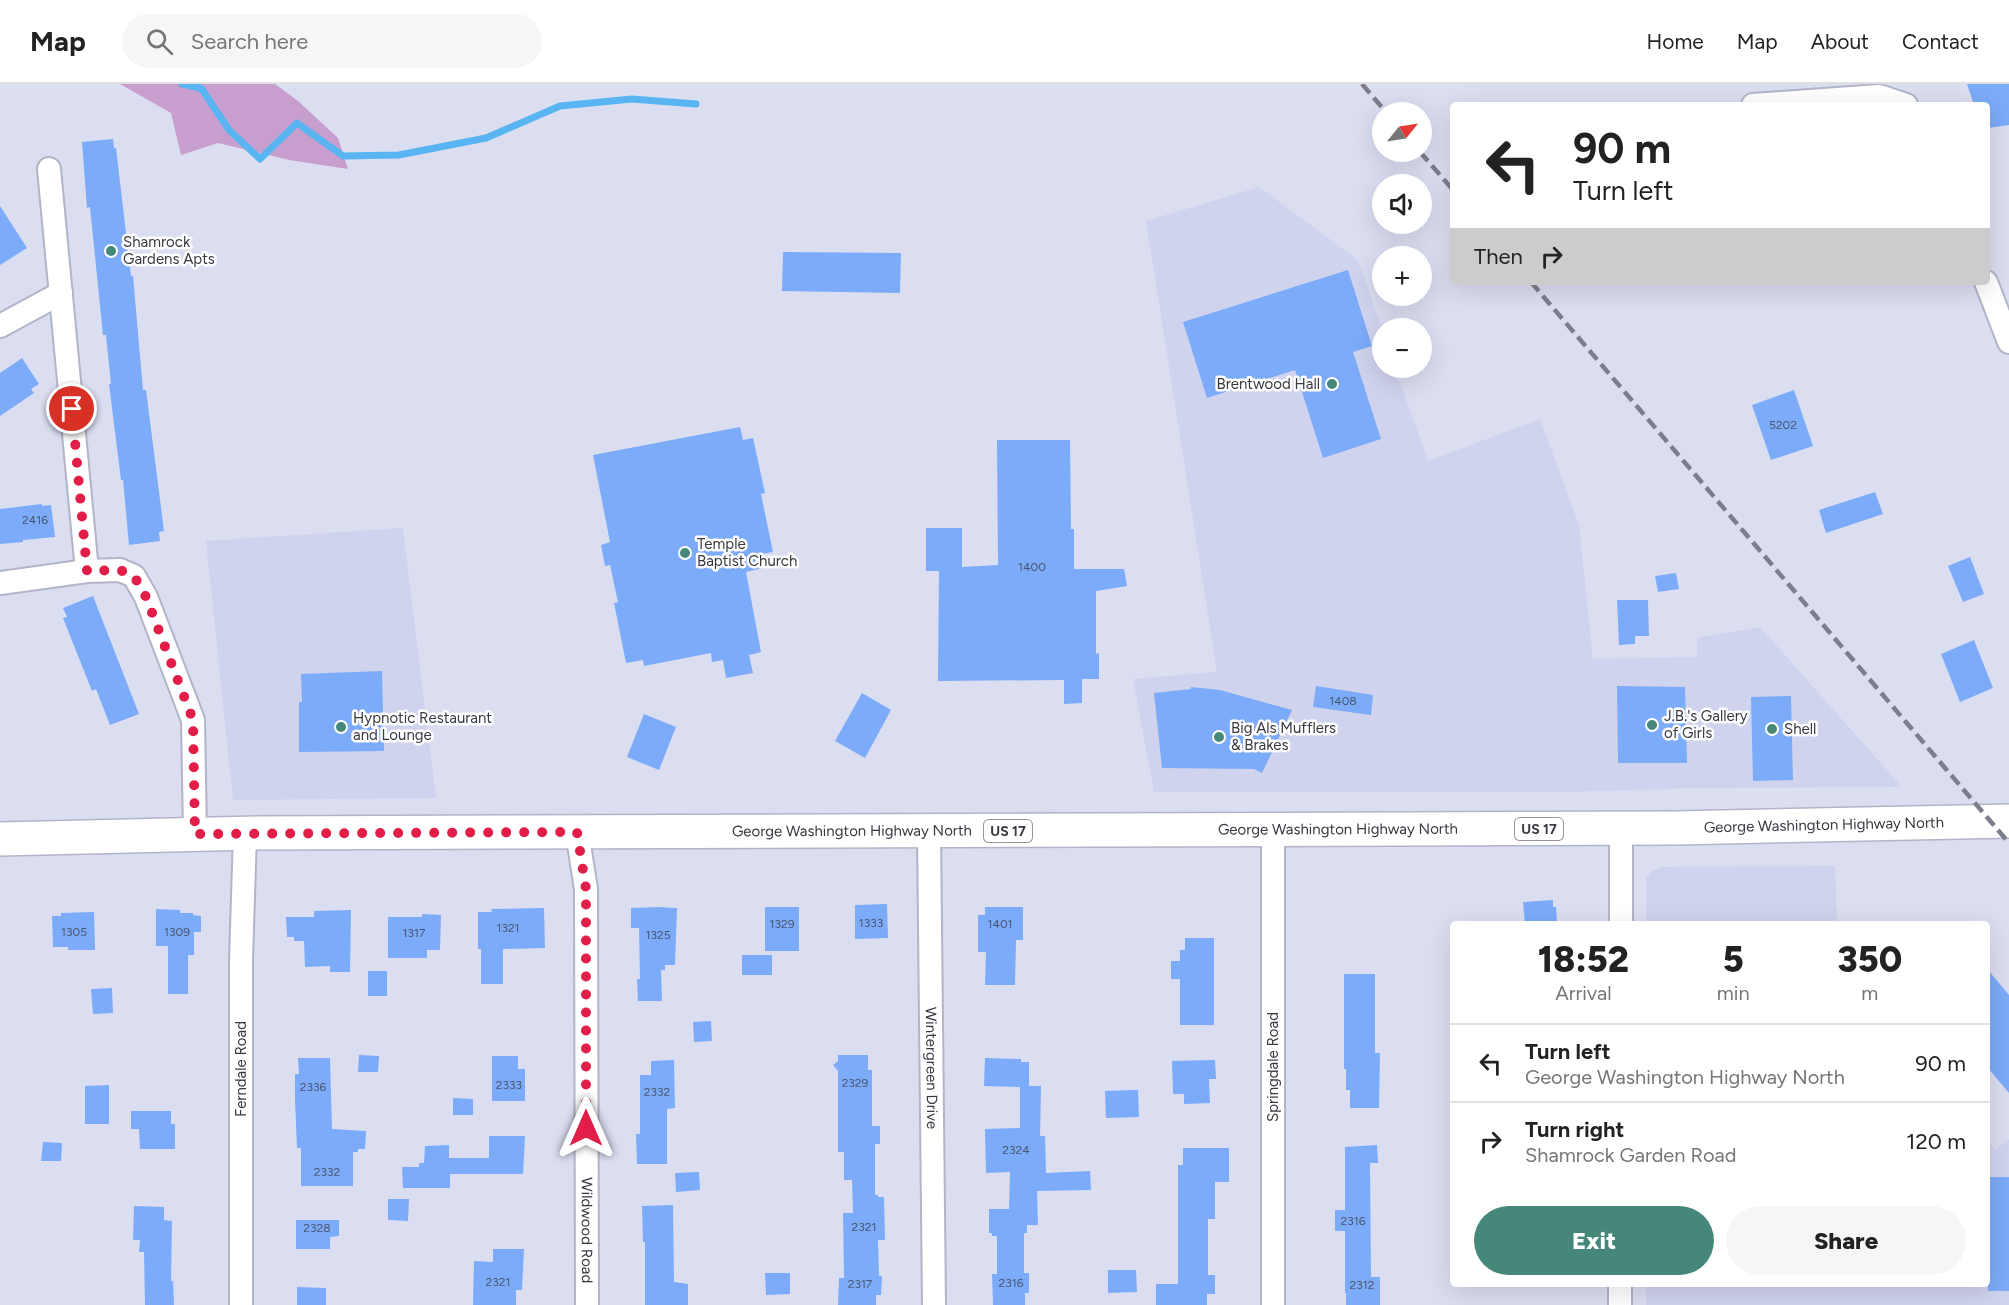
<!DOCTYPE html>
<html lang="en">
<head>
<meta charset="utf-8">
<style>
	:root { --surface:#fff; --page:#f6f6f6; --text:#222; --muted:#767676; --line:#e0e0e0; --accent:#45887a }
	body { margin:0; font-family:Figtree,sans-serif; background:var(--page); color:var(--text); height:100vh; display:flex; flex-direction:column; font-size:22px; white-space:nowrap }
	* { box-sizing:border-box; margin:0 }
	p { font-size:20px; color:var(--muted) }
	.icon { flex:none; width:33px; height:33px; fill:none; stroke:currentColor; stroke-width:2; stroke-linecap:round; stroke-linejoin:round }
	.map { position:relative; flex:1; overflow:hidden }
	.details { position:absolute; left:1450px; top:837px; width:540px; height:366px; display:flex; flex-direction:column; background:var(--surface); border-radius:6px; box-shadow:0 6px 24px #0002 }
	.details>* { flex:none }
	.top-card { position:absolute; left:1450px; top:18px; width:540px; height:183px; border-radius:6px; box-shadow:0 6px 24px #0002; background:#fff; color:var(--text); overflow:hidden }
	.needle { width:39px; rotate:60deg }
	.buttons { position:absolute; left:1372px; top:18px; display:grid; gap:12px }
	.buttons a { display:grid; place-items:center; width:60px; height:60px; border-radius:50%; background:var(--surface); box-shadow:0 6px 24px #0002; font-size:30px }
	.pin { position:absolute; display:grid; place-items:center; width:51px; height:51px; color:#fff; margin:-26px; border:3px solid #fff; border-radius:50%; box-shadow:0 2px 6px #0007 }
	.me { position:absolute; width:66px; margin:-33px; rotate:0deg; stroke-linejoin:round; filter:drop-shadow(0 0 4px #0008) }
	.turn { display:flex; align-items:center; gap:21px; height:126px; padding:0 24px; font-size:27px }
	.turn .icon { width:78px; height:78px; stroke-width:2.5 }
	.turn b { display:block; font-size:42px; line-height:51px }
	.then { display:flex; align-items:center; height:57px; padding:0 24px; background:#0003; gap:12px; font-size:22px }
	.eta { display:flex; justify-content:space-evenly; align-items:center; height:102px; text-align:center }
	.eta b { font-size:36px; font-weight:800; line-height:42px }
	.cta { display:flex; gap:12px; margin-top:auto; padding:12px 24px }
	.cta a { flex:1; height:69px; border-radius:36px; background:var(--accent); color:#fff; font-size:24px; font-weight:800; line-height:69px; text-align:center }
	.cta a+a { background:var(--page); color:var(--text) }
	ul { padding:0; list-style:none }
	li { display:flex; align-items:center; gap:18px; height:78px; padding:0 24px; border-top:2px solid var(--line) }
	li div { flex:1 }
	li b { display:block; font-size:22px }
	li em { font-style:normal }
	header { display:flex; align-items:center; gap:36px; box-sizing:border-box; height:84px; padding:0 30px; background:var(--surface); border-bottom:2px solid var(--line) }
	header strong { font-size:28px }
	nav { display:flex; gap:33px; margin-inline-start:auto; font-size:21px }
	.search { width:420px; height:54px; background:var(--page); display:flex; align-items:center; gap:15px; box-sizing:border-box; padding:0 21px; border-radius:33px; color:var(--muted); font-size:22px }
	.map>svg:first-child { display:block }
</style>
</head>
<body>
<header>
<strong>Map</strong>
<div class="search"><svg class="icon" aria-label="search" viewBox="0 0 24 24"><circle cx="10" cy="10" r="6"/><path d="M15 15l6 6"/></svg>Search here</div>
<nav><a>Home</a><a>Map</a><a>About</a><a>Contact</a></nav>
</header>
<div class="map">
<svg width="2009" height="1221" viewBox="0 0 2009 1221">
	<rect width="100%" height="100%" fill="#dbdef1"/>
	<path fill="#d0d3ed" d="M1259,103L1358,176L1383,248V284H1395L1428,377L1540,335L1579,441L1593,575L1697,573V554L1760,543L1902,703L1698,704L1566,708H1154L1133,595L1217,588L1146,137Z
		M403,444L436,714L233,716L206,457Z
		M1835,782L1837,840H1646V794L1651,788L1660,783Z
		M2009,1055V1221H1646V1200H1988V1057L1995,1066Z"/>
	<path fill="#c79ece" d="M120,0H275L298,17L338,54L348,85L289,76L218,59L181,71L171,29Z"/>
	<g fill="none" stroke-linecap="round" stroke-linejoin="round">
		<path stroke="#58b5f1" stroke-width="7" d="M182,0L201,4L229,46L260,75L297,39L343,72L399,71L486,54L560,22L632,15L696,20"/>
	</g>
	<path fill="#7cabf9" d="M1967,0H2009V41L1988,44V21H1974Z
		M113,55L114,64H116L131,192H133L143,306H146L164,447L159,448L160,457L129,461L123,396H121L109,300H111L106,251H103L90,123L87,124L82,58Z
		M0,122L27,164L0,181Z
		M783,168L901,169L900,209L782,207Z
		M1348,186L1372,262L1353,268L1381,355L1323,374L1295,286L1207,314L1183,238Z
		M22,274L39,300L31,305L34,309L0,332V289Z
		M1794,306L1813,362L1771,376L1752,321Z
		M740,343L743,356L753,354L765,409L761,410L773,468L761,470L763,484L746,488L761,568L749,571L753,589L726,594L723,576L712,578L711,569L644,582L643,576L626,579L614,519L618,518L610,481L605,482L601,461L610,458L593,371Z
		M997,356H1070L1071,445H1074V485H1124L1127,502L1096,507V570L1099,569V595H1082V619L1064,620V596L938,597L939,487H926V444H962V483L998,481Z
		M1875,408L1883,430L1826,449L1819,426Z
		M42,420V422L51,421L55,453L23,456V458L0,460V425Z
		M1970,473L1984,510L1963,518L1948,482Z
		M1676,489L1679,505L1658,508L1655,492Z
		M93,512L139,630L110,641L96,605L92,607L63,534L67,533L63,524Z
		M1617,516H1648L1649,552H1635V560L1619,561Z
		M1974,556L1993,604L1960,618L1941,570Z
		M382,587L384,667L299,668V618H302L301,590Z
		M1316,602L1373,611L1371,631L1313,623Z
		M1617,602L1685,603L1687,679H1618Z
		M1191,603L1220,606L1292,626L1262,689L1254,685L1162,684L1154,609L1191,605Z
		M862,609L891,626L865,674L835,657Z
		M1791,612L1793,696L1753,697L1751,613Z
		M644,630L676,643L659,686L627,673Z
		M1553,816V823H1556L1557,840H1525L1523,818Z
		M887,820L888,854L855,855V821Z
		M658,823L677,824L675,881H665V886H661L662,917H638L637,895H640L639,844H631V824Z
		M765,823H799V867H765Z
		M985,823H1023V856H1016L1015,901H985L986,868H978V831H985Z
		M544,824L545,864L503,865V900H481V865H478V828H492L491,825Z
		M156,825L180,826V829H193V831L201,832V848H194V871H188V910H168V862H156Z
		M351,826L350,888H330V882L305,883L304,857H294V853H287L286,833H314V827Z
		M94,828L95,866H68V863H53L52,832H61V829Z
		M422,830L441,831L440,866H427V874H388V833H422Z
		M1185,854H1214V941H1180V895H1171V877H1180V866H1185Z
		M742,871H772V891H742Z
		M1988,886L2009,911V1009L1988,984Z
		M368,887H387V912H368Z
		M1344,890H1375V969H1380L1379,1024H1350V1006H1346V985H1344Z
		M112,904L113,929L93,930L91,905Z
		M711,937L712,957L694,958L693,938Z
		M359,971L379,972L378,988H358Z
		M838,971H868V986H872V1042H880V1060H875V1111H878V1113H884L885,1156H878L879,1192H882L881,1211H876V1221H838L839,1194H844L843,1129H853L852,1096H844V1068H838V987L833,981L838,977Z
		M492,972H518V985H525V1017H492Z
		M298,974H330L332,1045L366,1047L365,1065H358V1068H353V1102H301V1064H297L295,1016V990H299Z
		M985,974L1021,975V978H1029V1002H1041L1040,1052H1045L1046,1089L1090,1087L1091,1106L1037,1107L1038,1141H1027V1149H1024V1189H1029V1209H1025V1221H993L992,1190H997V1152H992V1149H989V1125H1009L1010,1088L986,1089L985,1045L1020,1044V1003L984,1002Z
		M674,976L675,1024L667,1025V1080H637L636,1050H640V991H651V977Z
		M1215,976L1216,995H1209L1210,1019L1184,1020V1010H1173L1172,977Z
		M109,1001V1040H85V1002Z
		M1133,1006H1138L1139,1033L1106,1034L1105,1007Z
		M453,1014L473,1015V1031H453Z
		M131,1027H171V1040H175V1065H140L139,1045H131Z
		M489,1052H525L523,1090H450V1104H403L402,1083H419V1079H424L425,1062L449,1061V1074H489Z
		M43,1058L62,1059L61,1077H41Z
		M1377,1061L1378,1079H1370L1371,1193H1380V1221H1346V1209H1345V1147H1335V1126H1345V1063Z
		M1183,1064H1229V1098H1215V1135H1208V1191H1215V1210H1207V1221H1156V1200H1178V1081H1183Z
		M699,1088L700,1106L676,1108L675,1089Z
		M1988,1093H2009V1207H1988Z
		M388,1115H409L408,1137L388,1136Z
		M673,1121L674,1198L688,1200V1221H645V1158H643L642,1122Z
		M134,1122L164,1123V1136L172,1137L171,1197H173L174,1221H145L144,1168H139L140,1156H133Z
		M296,1136H339V1152L330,1153V1165H296Z
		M493,1165H524L522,1206H516V1221H473L474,1177L493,1178Z
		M1108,1186H1136L1137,1208L1108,1209Z
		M765,1189H790V1210L766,1211Z
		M297,1203L326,1204V1221H297Z"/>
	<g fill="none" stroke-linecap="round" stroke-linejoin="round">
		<defs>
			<g id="street">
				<path d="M1753,21L1879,12L1906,21"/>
				<path d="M49,85L87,487"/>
				<path d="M1986,198L2009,258"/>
				<path d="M0,242L61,209"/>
				<path d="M0,499L87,487L120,486L134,492L146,513L193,636L195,750"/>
				<path d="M1273,744V1221"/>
				<path id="s1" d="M929,747L934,1221"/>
				<path id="s2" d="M577,748L586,805L587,1221"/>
				<path d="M1621,840V744"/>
				<path d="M241,1221V876L245,749"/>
				<path d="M1620,1221V1200"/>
			</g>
			<g id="primary">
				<path id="s3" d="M0,755L257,749L1675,744L2009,737"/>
			</g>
		</defs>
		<use href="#street" stroke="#b2b4c7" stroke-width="26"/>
		<use href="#primary" stroke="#b2b4c7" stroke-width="36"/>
		<use href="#street" stroke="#fff" stroke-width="22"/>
		<use href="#primary" stroke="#fff" stroke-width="33"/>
		<path stroke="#7d7e8b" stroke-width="4.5" stroke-dasharray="12 6" stroke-linecap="butt" d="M1362,0L1386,28
			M1420,68L1454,107
			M1531,198L2009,759"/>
	</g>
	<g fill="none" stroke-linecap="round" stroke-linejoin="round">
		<path stroke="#e11d48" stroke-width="10" stroke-dasharray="0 18" d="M72,325L87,487L120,486L134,492L146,513L193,636L195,750L577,748L586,805V1044"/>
	</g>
	<g fill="#45887a" stroke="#fff" stroke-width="2">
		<circle cx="111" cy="167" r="6"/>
		<circle cx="1332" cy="300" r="6"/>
		<circle cx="685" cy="469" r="6"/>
		<circle cx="1652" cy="641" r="6"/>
		<circle cx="341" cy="643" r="6"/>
		<circle cx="1772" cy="645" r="6"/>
		<circle cx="1219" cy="653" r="6"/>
	</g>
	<g text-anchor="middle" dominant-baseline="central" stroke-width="5" stroke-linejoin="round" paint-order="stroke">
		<g font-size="12" fill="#49566f">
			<text x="1783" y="341">5202</text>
			<text x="35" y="436">2416</text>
			<text x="1032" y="483">1400</text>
			<text x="1343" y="617">1408</text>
			<text x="871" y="839">1333</text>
			<text x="782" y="840">1329</text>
			<text x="1000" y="840">1401</text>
			<text x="508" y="844">1321</text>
			<text x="74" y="848">1305</text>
			<text x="177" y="848">1309</text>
			<text x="414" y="849">1317</text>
			<text x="658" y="851">1325</text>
			<text x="855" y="999">2329</text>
			<text x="509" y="1001">2333</text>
			<text x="313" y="1003">2336</text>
			<text x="657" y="1008">2332</text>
			<text x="1016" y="1066">2324</text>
			<text x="327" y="1088">2332</text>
			<text x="1353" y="1137">2316</text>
			<text x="864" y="1143">2321</text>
			<text x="317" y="1144">2328</text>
			<text x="498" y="1198">2321</text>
			<text x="1011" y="1199">2316</text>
			<text x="860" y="1200">2317</text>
			<text x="1362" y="1201">2312</text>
		</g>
		<g fill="#fff" stroke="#74747a" stroke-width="1.5">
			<rect x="1515" y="734" width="48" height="22" rx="4.5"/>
			<rect x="984" y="736" width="48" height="22" rx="4.5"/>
		</g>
		<g font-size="14" font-weight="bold" fill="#383941">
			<text x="1539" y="745">US 17</text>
			<text x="1008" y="747">US 17</text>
		</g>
		<g font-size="15" fill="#383941" stroke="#fff" text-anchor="start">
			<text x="123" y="158">Shamrock<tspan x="123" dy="17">Gardens Apts</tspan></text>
			<text x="1320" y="300" text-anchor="end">Brentwood Hall</text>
			<text x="697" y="460">Temple<tspan x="697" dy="17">Baptist Church</tspan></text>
			<text x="1664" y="632">J.B.'s Gallery<tspan x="1664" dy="17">of Girls</tspan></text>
			<text x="353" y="634">Hypnotic Restaurant<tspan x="353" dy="17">and Lounge</tspan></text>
			<text x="1231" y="644">Big Als Mufflers<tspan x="1231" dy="17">&amp; Brakes</tspan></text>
			<text x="1784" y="645">Shell</text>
		</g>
		<g font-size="15" fill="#383941" stroke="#fff">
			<text stroke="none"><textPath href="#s3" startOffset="1824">George Washington Highway North</textPath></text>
			<text stroke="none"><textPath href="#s3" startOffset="1338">George Washington Highway North</textPath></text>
			<text stroke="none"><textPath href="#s3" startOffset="852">George Washington Highway North</textPath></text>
			<text transform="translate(1273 983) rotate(-90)">Springdale Road</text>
			<text stroke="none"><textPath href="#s1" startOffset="237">Wintergreen Drive</textPath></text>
			<text transform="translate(241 985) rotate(-90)">Ferndale Road</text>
			<text stroke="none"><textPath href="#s2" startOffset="399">Wildwood Road</textPath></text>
		</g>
	</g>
</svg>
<div class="buttons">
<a><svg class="needle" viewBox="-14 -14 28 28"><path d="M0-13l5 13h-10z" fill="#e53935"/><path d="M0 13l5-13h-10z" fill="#767676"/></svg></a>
<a><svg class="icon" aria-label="sound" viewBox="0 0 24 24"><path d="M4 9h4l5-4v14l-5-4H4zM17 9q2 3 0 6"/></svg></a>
<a>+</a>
<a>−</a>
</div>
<div class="pin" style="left:72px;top:325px;background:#d93025"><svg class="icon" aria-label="arrive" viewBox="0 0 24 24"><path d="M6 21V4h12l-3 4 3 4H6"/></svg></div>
<svg class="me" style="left:586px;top:1044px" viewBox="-20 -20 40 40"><path d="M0-17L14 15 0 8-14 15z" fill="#e11d48" stroke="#fff" stroke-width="4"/></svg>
<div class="top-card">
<div class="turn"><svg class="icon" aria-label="left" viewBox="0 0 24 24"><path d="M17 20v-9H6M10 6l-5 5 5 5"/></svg><div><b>90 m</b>Turn left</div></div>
<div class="then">Then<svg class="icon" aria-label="right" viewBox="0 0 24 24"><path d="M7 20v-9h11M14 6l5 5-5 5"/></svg></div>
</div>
<section class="details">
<div class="eta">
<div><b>18:52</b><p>Arrival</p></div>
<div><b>5</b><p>min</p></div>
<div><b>350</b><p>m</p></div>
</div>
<ul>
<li><svg class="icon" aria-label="left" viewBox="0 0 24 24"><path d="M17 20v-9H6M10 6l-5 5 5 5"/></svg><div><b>Turn left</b><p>George Washington Highway North</p></div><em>90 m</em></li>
<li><svg class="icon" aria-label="right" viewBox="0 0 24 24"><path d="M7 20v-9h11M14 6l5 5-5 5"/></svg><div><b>Turn right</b><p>Shamrock Garden Road</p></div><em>120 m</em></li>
</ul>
<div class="cta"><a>Exit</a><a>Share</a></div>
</section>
</div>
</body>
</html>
